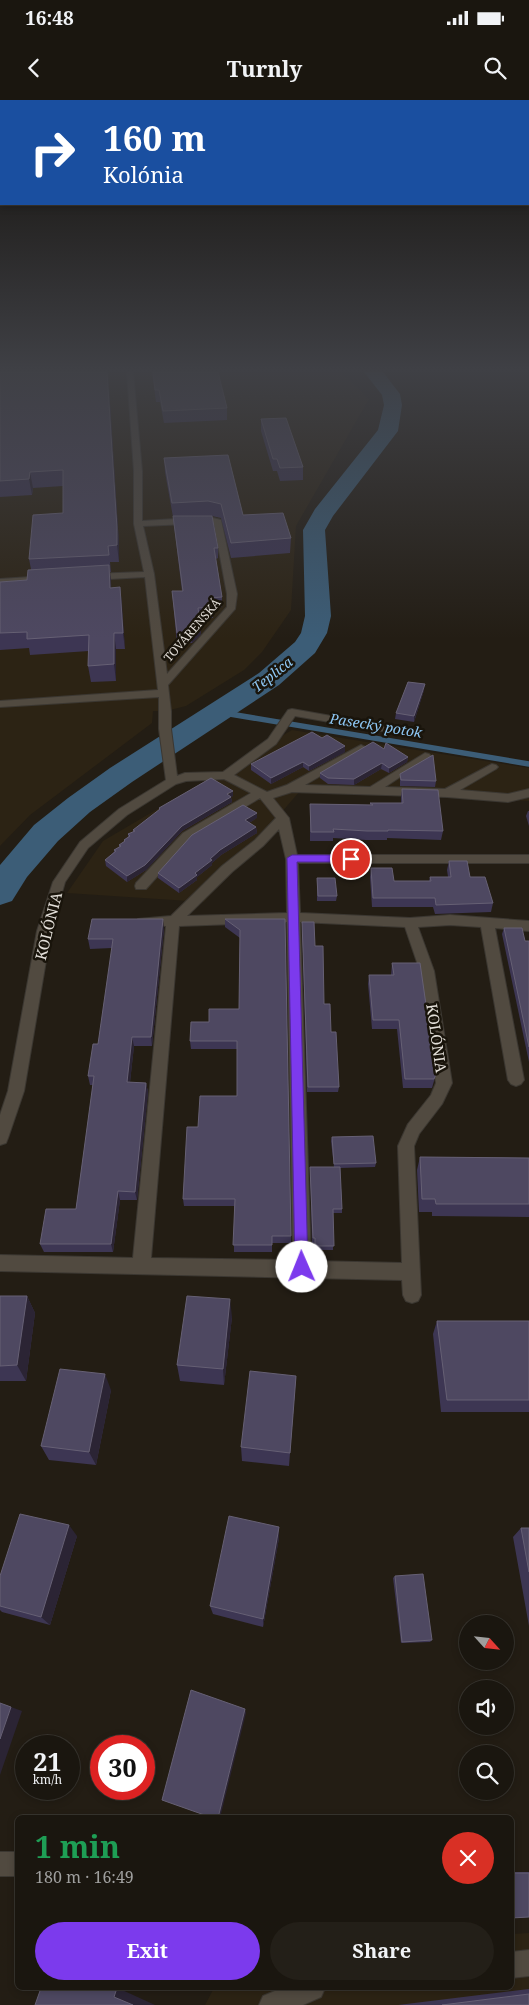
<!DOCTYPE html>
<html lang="en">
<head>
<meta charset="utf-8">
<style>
	:root { --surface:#1a160f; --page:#231f18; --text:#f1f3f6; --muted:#9f9f9e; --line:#38352f; --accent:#7c3aed }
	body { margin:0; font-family:"Noto Serif",serif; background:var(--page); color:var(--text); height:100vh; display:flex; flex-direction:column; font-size:19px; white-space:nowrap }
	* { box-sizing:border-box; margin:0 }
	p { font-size:16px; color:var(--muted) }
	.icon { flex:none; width:28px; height:28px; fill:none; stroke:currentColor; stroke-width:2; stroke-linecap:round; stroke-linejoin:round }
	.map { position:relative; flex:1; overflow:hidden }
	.panel { position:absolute; left:15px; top:1715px; width:499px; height:175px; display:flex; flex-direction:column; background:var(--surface); border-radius:8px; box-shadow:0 2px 8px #0003,0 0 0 1px var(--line) }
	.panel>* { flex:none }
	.top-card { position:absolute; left:0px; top:0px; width:530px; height:105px; box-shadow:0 2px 8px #0003,0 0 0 1px var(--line); background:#1a4fa0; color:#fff; overflow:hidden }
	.needle { width:32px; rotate:117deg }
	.controls { position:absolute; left:459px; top:1515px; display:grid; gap:10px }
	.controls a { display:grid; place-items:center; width:55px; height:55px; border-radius:50%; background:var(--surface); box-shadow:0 2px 8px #0003,0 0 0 1px var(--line); font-size:25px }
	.speed { position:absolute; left:15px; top:1635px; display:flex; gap:10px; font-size:25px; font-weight:700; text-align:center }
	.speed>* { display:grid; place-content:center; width:65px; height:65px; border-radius:50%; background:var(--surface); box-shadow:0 2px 8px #0003,0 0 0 1px var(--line); line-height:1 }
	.speed small { font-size:12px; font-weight:400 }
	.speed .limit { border:8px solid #d22; background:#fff; color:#111 }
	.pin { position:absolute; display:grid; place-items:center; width:42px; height:42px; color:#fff; margin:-21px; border:2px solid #fff; border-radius:50%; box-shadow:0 1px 5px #0007 }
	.me { position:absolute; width:55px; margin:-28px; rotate:359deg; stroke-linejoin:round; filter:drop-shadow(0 0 4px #0008) }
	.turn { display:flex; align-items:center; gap:18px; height:105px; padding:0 20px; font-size:22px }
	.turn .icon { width:65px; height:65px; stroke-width:2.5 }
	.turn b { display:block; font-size:35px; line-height:42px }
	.round { display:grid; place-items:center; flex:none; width:52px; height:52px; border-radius:26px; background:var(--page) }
	.head { display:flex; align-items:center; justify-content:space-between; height:85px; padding:0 20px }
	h1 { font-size:30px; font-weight:700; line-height:38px; color:#1e9e55 }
	.button { display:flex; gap:10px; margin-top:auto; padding:10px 20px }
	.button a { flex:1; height:58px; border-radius:30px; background:var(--accent); color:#fff; font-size:20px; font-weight:700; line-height:58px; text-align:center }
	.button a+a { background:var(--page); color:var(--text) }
	.status { display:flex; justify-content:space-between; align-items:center; height:35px; padding:0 25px; background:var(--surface); direction:ltr }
	.status svg { height:14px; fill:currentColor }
	header { display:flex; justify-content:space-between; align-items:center; height:65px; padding:0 20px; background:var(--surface); font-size:22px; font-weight:700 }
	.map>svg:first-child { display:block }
</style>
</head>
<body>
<div class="status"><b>16:48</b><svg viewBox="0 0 49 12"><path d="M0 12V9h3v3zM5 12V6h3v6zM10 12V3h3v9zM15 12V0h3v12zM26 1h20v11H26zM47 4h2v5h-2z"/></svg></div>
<header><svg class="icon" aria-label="back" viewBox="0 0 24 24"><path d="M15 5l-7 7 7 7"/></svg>Turnly<svg class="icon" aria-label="search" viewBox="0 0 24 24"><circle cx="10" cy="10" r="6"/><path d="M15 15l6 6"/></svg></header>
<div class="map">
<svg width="529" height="1905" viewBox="0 0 529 1905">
	<rect width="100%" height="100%" fill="#231d14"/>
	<path fill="#2c2314" d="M0,272H341L369,299L296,426L291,510L262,552L244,570L186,606L166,611H153L152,623L30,715L0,746Z
		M292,630L529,668V701L300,691L204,802L67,793L103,741Z
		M529,1833V1905H205L214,1888H511V1834Z"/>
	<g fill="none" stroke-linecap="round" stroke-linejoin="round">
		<path stroke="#3c5d77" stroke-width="5.5" d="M218,612L529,664"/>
		<path fill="#3c5d77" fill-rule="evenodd" d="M364,272H383L400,294L402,305L398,331L333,416L325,430L331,516L327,533L315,553L279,585L132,682L90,712L58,741L27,777L12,801L0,805V765L34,725L68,698L110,668L259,573L295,542L301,533L305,516L303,430L315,409L378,330L384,305L382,295Z"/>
		<defs>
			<path id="minor" d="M127,272H133L142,371V421L209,417L221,420L237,494L235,509L168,585L171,611V629L177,676L185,673L223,672L268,639L288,610L292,609L393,627L399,630L393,633L295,616L276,644L234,675L267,692L287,685L361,645L367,648L365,650L305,685L370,687L425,653L429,654L431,656L429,658L385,687L445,689L492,664L496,665L498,667L496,669L460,690L508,694L529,689V697L508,702L447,697L292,692L273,698L289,718L297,755H529V763H298L300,813L410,818L450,815L529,821V831L495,828L524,980L521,984L516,986L511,984L508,980L481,827L450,825L418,827L434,871L452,983L442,1004L419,1034L414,1046L421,1195L418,1201L412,1203L406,1201L403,1195L402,1180L0,1171V1155L133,1158L166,826L138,825L136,822L138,819L171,816L222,766L255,740L276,718L260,698L191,739L146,789H136L135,786L136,783L183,733L251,693L224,679L186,681L176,684L127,715L88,748L65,782L51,831L24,991L8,1038L6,1043L0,1045V1015L8,991L37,831L53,782L80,742L119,709L166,680L159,629V597L0,607V601L158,590L145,477L91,480L86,477L91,474L144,472L134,424V371ZM209,423L214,424L227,494V507L167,574L154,474L143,426ZM279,729L286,759L287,813L187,816L232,772L263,746ZM287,822L293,1160L151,1158L179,826ZM300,822L405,827L420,871L436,983L431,995L408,1024L398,1046L402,1163L311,1161Z
				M46,476L49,477V481L0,485V479Z
				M0,1752H18V1776H0Z
				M529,1850V1876L511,1878V1852Z
				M282,1888H325L321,1897L303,1905H259L263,1896Z"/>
		</defs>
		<use href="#minor" stroke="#3b3731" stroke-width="2"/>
		<use href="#minor" fill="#514a40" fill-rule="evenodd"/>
	</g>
	<path fill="#3d3653" d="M0,272H108L119,444V462H110L111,472H110L111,488L120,487L125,549H116V581L91,582L88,566L89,551L30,555L29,548L0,550V482L27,480L31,469L29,459L63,413V386L33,388L32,395L0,397Z
		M152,272H218L227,308V320L164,323L160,302H156Z
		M261,319L303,367V380L280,381L277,371H273L261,331Z
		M164,358L243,415L291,438L290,453L231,458L221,418L212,416L218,448V458L216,459L222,497V507L212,508L213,518H199L201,534L192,543L177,544L172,491H182L173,417L165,372Z
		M424,590L414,622L395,619L396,613Z
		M384,649L408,657L407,662L389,673L381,669L354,685L328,684L320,678V673Z
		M345,652L309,671L303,667L271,684L251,670V664Z
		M400,674L436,681L435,687L400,686Z
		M402,689L443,731L441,740L387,738V740H366L333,738V741H310V704L370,705V703H401V697Z
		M233,696L231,697L232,702L182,731L146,770L127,782L106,766L105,760L114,752V750L119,747V745L124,742V740L128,737V734L133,732V730L159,710V708Z
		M528,711H529V726L526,716Z
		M257,718L249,723L256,727L257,733L221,755L212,763V765L197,777V780L179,793L158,778V773Z
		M449,761L470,777L493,803L491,812L435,814L433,807H372L370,777L371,768L394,781H429L430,777H448L447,770Z
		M317,778L337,796L336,801H317Z
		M225,819H285L291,1136V1143H272V1152H234V1106H184L183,1099L198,1027L237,996V949H191L190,941L209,922L239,909L240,838L225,827Z
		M302,822L315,846L324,904L331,932L339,987L338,992H307Z
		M504,828L525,841H529V962L502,834Z
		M164,829L152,946H134L130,982L146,983L148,992L137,1100H120L113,1152H44L40,1144L76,1109L93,985H90L88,976L98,944L112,848L90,849L88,839Z
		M392,863L436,974L432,988H403L397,929H372L368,884L369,875H391Z
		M332,1037L376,1063L375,1067L340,1068L342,1109V1113H333V1150H314V1143H312L310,1067H334L331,1041Z
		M420,1057L529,1058V1117L432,1116V1112H419L417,1070Z
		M0,1196H27L35,1213L26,1281H0Z
		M232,1217L224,1285L180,1281L177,1265Z
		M437,1221H529V1312H441L433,1234Z
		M296,1276L289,1366L242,1361L241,1347Z
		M111,1290L96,1365L49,1360L41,1346Z
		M279,1427V1438L263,1527L213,1514L210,1506Z
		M521,1428H529V1526L513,1437Z
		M77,1436L50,1525L2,1512L0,1510V1476Z
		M395,1476L432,1540L430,1542L401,1543L393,1478Z
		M511,1772H529V1817L511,1818Z
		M529,1889V1905H398Z"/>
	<path fill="#2b2434" d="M107,272H108L119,444V462L117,445Z
		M30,372L33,388L32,395L29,379Z
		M109,465L111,481L112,504L110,488Z
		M120,487L122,503L125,549L123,533Z
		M200,523L201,534L192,543V532Z
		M114,533L116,549V581L114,564Z
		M425,584L424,590L414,622V616Z
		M345,646V652L309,671V666Z
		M408,657L407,662L389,673V668Z
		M303,662V667L271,684V678Z
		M382,663L381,669L354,685V679Z
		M233,691V696L231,697L232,702L182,731L146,770L127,782V776L182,726Z
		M257,713V718L245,725V720Z
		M256,727L257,733L221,755L212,763V765L197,777V780L179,793V788L220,750Z
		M163,819L164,829L152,946L151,937Z
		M132,937L134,946L129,991L127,982Z
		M146,983L148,992L137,1100L135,1092Z
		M118,1091L120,1100L113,1152L111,1144Z
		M27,1196L35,1213L26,1281L17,1265Z
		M230,1199L232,1217L224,1285L223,1269Z
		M105,1274L111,1290L96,1365L89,1352Z
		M69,1425L77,1436L50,1525L41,1517Z
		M279,1427V1438L263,1527V1519Z
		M11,1607L22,1611L0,1675V1639Z
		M245,1609L246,1613L220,1718H218Z
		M116,1888H121L120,1889L155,1905H133L114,1897Z"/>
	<path fill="#4e4861" stroke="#666074" d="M0,272H107L117,428V445L108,446L109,455L29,459L33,415L63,413V370L30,372L29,379L0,381Z
		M153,272H218L227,308L163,311L159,290H155Z
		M286,318L303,367L280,368L277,359H273L261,319Z
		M228,355L243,415L283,413L291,438L231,443L221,404L208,401L172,403L164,358Z
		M173,416H212L218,448H214L222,497L210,498L212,507L198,508L200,523L192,532L177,533L172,491H183Z
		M109,465L110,488L120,487L123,533H114V564L88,566L89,535L27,539V532L0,533V482L27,480L28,470Z
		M408,582L425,584L414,616L396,613Z
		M312,632L322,638L327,635L345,646L309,666L303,662L271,678L251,664Z
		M373,642L384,649L386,643L408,657L389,668L382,663L354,679L328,678L320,673Z
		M433,655L436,681L401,680L400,674Z
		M211,678L233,691L227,694L231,697L182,726L145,765L127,776L105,760L116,751L114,750L121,746L119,745L125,741L124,740L130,736L128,734L135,731L133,730L160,709L159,708Z
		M402,689L438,690L443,731L388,730V731H367L333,729L334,732H311L310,704L373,705L370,703H403Z
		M243,705L257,713L245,720L256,727L220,750L210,759L212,760L195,773L197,775L179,788L158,773L192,735Z
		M449,761H467L470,777H485L493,803L436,805L435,798H373L371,768H392L394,781H431L430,777H451Z
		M317,778H335L337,796H318Z
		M92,819H163L151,937H132L127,982L146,983L135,1092L118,1091L111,1144H40L46,1109H76L94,976H88L93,944H98L113,839H88Z
		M225,819H285L291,1136H272V1145H233L235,1099H183L187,1027H198L200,996H237V941H190L191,922H209V909H239L240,830Z
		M302,822H314L315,846H323L324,904H330L331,932H336L339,987H308Z
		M504,828H522L525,841H529V947Z
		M392,863H420L436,974L434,979H405L399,920H373L369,875H394Z
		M373,1036L376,1063L334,1064L332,1037Z
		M420,1057L529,1058V1104H436L435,1099H422Z
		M310,1067H340L342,1109H333L334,1146H315V1138H313Z
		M0,1196H27L17,1265L0,1266Z
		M187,1196L230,1199L223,1269L177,1265Z
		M437,1221H529V1300H447Z
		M60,1269L105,1274L89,1352L41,1346Z
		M250,1271L296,1276L290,1353L241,1347Z
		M20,1414L69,1425L41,1517L0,1506V1476Z
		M229,1416L279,1427L263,1519L210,1506Z
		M521,1428H529V1472Z
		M423,1474L432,1540L402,1542L395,1476Z
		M191,1590L245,1609L218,1718H213L162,1700Z
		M0,1603L11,1607L0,1639Z
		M511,1773H529V1817L511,1818Z
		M41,1888H117L114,1897L133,1905H35Z
		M529,1894V1905H442Z"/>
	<linearGradient id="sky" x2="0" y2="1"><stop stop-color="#13100b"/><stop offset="0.5" stop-color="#3f4045"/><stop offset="1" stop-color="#3f4045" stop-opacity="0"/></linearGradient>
	<rect width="529" height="539" fill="url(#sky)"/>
	<path fill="#7c3aed" stroke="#51269a" d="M292,755H351L356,759L351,762H297L308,1167L306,1171L302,1173L297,1171L295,1167L287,758Z"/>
	<g text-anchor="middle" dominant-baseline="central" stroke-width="5" stroke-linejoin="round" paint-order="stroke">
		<g font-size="12" fill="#e3dfd9" stroke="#19140b">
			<text transform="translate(192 530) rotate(-49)">TOVÁRENSKÁ</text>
		</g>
		<g font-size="14" font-style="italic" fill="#8ec7f4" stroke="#19140b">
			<text transform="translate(272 574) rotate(-38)">Teplica</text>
			<text transform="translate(376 625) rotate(9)">Pasecký potok</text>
		</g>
		<g font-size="15" fill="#e3dfd9" stroke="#19140b">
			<text transform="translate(48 826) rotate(-76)">KOLÓNIA</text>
			<text transform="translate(437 938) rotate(82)">KOLÓNIA</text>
		</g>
	</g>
</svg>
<div class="controls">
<a><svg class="needle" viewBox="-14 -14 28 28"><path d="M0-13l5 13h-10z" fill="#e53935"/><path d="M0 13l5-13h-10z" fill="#9f9f9e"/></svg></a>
<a><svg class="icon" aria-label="sound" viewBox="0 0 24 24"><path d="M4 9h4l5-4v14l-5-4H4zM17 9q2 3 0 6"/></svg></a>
<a><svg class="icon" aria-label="search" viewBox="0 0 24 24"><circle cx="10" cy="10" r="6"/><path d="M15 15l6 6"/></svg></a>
</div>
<div class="speed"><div>21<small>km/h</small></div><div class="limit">30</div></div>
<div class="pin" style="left:351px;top:759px;background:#d93025"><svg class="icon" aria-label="arrive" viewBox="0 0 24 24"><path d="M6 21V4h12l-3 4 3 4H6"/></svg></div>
<svg class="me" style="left:302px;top:1167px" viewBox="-20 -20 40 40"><circle r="19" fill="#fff"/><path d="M0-13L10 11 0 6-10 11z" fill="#7c3aed"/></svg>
<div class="top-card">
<div class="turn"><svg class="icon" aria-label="right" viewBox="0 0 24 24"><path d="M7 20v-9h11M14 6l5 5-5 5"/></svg><div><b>160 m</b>Kolónia</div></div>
</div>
<section class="panel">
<div class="head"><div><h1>1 min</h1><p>180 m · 16:49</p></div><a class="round" style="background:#d93025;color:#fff"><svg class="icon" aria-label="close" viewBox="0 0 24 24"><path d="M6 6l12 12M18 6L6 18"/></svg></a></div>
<div class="button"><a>Exit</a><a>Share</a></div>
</section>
</div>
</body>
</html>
